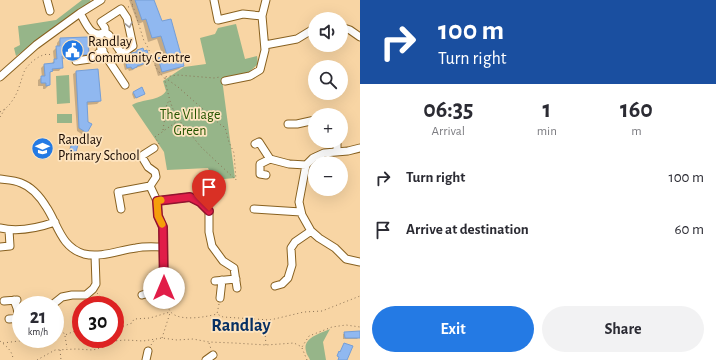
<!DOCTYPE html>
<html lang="en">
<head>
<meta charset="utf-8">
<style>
	:root { --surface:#fff; --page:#f2f2f3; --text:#2b2b33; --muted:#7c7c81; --accent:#247ae4 }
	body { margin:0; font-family:"Alegreya Sans",sans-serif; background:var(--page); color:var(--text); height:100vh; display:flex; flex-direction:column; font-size:15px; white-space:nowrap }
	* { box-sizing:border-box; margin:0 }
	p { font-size:13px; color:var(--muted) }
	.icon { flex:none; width:22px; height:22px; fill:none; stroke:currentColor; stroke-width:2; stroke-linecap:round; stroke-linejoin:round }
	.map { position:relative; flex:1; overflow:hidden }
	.details { display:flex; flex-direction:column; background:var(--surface); width:356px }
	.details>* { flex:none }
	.banner { background:#1a4fa0; color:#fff; overflow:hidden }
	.tools { position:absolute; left:308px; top:12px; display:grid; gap:8px }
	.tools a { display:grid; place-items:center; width:40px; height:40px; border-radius:50%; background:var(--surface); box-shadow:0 4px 16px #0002; font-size:20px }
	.speed { position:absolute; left:12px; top:296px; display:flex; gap:8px; font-size:20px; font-weight:700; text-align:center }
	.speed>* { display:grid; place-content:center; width:52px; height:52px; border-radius:50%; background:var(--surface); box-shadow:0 4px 16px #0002; line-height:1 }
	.speed small { font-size:10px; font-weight:400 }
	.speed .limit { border:6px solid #d22; background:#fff; color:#111 }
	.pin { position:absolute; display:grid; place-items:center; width:34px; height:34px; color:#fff; margin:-41px -17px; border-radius:50% 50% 50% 0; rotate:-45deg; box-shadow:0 0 4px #0007 }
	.pin .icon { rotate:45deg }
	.me { position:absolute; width:44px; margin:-22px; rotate:0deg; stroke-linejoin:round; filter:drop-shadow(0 0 3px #0008) }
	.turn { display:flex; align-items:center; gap:14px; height:84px; padding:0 12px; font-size:18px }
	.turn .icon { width:52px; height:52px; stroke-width:2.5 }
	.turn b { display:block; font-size:28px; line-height:34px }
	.eta { display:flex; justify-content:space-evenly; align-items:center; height:68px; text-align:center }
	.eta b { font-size:24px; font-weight:600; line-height:28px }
	.action { display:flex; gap:8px; margin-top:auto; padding:8px 12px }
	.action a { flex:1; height:46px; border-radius:24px; background:var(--accent); color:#fff; font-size:16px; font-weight:600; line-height:46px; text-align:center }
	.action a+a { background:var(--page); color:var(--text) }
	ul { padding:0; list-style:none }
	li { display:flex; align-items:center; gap:12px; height:52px; padding:0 12px }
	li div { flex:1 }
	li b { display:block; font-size:15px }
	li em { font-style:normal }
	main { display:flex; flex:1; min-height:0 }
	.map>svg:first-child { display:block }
</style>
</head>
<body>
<main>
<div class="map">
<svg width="360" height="360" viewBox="0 0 360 360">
	<rect width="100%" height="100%" fill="#f8d5a4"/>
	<path fill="#96b589" d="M82,0H90L92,3L16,56L14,48L20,45L18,26L56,20Z
		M236,24L245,59L257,56L258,64L248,73L222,79L235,178L213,180L208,168L167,170L164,152L132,105C142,99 160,101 166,91L163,81L184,67L206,64L200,38L215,34L218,28Z
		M69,75L70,103L57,104L56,76Z
		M57,114H72V123H57Z
		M330,329L323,342L326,360H310C309,357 306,354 306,351C302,338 321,333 330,329Z"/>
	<path fill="#0003" d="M129,0H153L161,22L183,65L179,69L158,76L154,63L158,59L163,57L157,39L148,42L143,22L138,24Z
		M60,39L88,53L85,57L80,58L61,59L62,67L59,71H51L49,74V85L45,89H43V86H38V80L42,77L41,68L44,65L51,64L54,61L53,51L57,47V43Z
		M137,50L148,58L145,61V63L142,66L135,68L133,70L129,71L128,69L125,70L123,62Z
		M98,70L100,101L97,104L86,105V132L83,135L77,131L73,74L76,72Z
		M133,92L142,95L134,99L132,94Z
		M72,144L74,154L72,156L68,155L70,146Z
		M345,333L359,337L357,339H343V334Z"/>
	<path fill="#90b8f0" stroke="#759ed6" d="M135,0H154L162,21L171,19L184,66L162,72L158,58L167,55L161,36L152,38L146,19L142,20Z
		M88,37L89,54L84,55L62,56L63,68L52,69L53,71L50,72V85L46,86V83H41V76H45L44,64L54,63V59H57L56,46H60V38Z
		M143,48L144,51L147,50L149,58L145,59L146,63L137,66V67L132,69L131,67L127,68L125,58L129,57V55L132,54L131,53L137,52V50Z
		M98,69L101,101L87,102L88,122L92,124L87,133L79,128L76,71Z
		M142,87L145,94L136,98L133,92Z
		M72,143L78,145L75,155L69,153Z
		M360,331V338H345L344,332Z
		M344,343L353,346L347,360H338L339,357L337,356L339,351L340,352Z"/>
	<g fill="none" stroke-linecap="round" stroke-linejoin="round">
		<defs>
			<path id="minor" d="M47,0L50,11
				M214,0L218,20L243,14L262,16
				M80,13C85,21 91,39 103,33
				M341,27L350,30L360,37
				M100,35V44L101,49L125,85
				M265,45L297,39L315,28
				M76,61L90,59L103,50
				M110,62L133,46L127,18L121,9L101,22L105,28V32L109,35L122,54
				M0,77L36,45L80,13L101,0
				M225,81L250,76L260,70L265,50L262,16L266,0
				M288,124H297L315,120
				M337,141V152
				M255,144L259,142L270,159
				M360,148L348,151L324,153L313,158L306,165L299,202L302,215L311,231L319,238L335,248L346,259L360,262
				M266,175L260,174V164L270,159L289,164L306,165
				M0,179C7,180 14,180 21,183C32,187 41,198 47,208C58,225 61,247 84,254C102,258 119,250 136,248C145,246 154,247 163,247
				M150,186L156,177L155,172L148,167L142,157L143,155L154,148
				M157,201L190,197L200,202L209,211V232L212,246L223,261L234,268L237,288
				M121,209L118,192L150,186L157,201L158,216L163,227L164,300
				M254,209L301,212
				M0,228C18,232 38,228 55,222
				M0,247L10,246L9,230
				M215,281L236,279
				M275,286L282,284L288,278L292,265L291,248L295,242L311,231
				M142,295L149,293V284H164
				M220,298L222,280
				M14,300L17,308L19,318
				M4,301L17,300
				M52,305L62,297L72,295H86L93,289L96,284L95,255
				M9,319L21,318
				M55,320L56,321
				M146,360L148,351
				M206,360L213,355"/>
		</defs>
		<use href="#minor" stroke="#886120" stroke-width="9"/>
		<path stroke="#8a7154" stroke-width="1" stroke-dasharray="1 3" stroke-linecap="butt" d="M131,0L133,6
			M128,7L133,6L144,41C152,52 153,69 164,77L170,101L177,120
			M0,112C5,109 9,106 12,101C16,96 19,88 21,81C22,78 23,75 24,72C27,64 43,51 51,55
			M0,117L5,109
			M163,130L167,103L170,101
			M159,144L155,137L179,120L201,147L236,180L234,153L229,142L225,127L222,126L178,87L164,77L178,75L214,78L220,77
			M97,293L105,301L106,305
			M219,304L217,314L223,317L270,320L304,312L322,311L360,296
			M167,306C169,309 170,312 173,314C183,321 206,317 217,314
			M264,320L266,345
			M59,326L65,335L75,331L81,332
			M115,326H124L132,323L134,319L150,318L170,312
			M55,332L60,329
			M65,336L67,348
			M162,338L170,313
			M0,341C6,346 13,351 13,360
			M3,343L27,340L32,339
			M209,343L211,349
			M151,345L155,339
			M302,348L307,360
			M60,350L61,360
			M37,360L55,350L76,349L93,350L103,347L113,341L126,340L143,341L162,338L177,340L193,339L209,342L234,343L266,345L294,343L302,347L309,336L332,327L346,325L360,327"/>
		<use href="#minor" stroke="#fff" stroke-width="7"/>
	</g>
	<defs><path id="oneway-chevron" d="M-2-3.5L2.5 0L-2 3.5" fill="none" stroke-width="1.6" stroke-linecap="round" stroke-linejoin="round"/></defs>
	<use stroke="#a39d99" href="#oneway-chevron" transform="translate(129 25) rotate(78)"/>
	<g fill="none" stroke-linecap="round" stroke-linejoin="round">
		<defs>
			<path id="route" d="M164,288L163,227L158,216L157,201L190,197L200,202L209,211"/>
		</defs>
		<use href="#route" stroke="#92132f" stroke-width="10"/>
		<use href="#route" stroke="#e11d48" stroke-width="7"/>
		<path stroke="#f59e0b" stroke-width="7" d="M161,200L157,201L158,216L162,224"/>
	</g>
	<defs>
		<symbol id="civic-disc" viewBox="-11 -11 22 22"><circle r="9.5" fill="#247ae4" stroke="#fee4bf"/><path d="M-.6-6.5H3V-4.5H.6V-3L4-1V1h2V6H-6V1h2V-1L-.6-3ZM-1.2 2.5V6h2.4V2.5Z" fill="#fff"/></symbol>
		<symbol id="school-disc" viewBox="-11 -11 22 22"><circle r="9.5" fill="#247ae4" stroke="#fee4bf"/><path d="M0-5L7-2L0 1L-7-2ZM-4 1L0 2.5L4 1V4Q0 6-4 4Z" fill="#fff"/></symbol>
	</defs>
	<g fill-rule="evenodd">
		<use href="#civic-disc" x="60" y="38" width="25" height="25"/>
		<use href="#school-disc" x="30" y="136" width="25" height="25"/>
	</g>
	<g text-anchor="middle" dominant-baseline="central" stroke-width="3.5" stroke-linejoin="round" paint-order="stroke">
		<g font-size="14" fill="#180900" stroke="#fee4bf" text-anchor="start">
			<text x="88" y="42">Randlay<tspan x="88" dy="16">Community Centre</tspan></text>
			<text x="58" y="140">Randlay<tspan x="58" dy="16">Primary School</tspan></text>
		</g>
		<g font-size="14" fill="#245500" stroke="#fee4bf">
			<text x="190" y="115">The Village<tspan x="190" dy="16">Green</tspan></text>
		</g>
		<g font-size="18" font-weight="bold" fill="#073063" stroke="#fee4bf">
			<text x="241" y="326">Randlay</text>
		</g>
	</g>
</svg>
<div class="tools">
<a><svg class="icon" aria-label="sound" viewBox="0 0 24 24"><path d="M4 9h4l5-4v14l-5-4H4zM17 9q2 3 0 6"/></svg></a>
<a><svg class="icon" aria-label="search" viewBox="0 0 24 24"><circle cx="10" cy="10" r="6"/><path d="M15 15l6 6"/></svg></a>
<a>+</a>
<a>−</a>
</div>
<div class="speed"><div>21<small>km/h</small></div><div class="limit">30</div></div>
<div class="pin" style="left:209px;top:211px;background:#d93025"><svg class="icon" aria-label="arrive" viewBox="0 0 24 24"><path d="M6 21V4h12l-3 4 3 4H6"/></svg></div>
<svg class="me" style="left:164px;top:288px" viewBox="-20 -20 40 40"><circle r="19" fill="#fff"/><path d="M0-13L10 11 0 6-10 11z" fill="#e11d48"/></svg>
</div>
<section class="details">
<div class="banner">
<div class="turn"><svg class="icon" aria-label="right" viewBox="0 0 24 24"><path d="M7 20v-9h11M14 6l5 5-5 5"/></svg><div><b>100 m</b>Turn right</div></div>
</div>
<div class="eta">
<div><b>06:35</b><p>Arrival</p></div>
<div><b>1</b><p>min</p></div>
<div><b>160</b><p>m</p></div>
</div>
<ul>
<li><svg class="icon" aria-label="right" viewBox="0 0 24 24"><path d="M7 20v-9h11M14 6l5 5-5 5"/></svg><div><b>Turn right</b></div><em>100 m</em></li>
<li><svg class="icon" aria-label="arrive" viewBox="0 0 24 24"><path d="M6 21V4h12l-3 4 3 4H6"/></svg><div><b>Arrive at destination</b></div><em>60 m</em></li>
</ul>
<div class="action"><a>Exit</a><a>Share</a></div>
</section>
</main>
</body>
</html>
